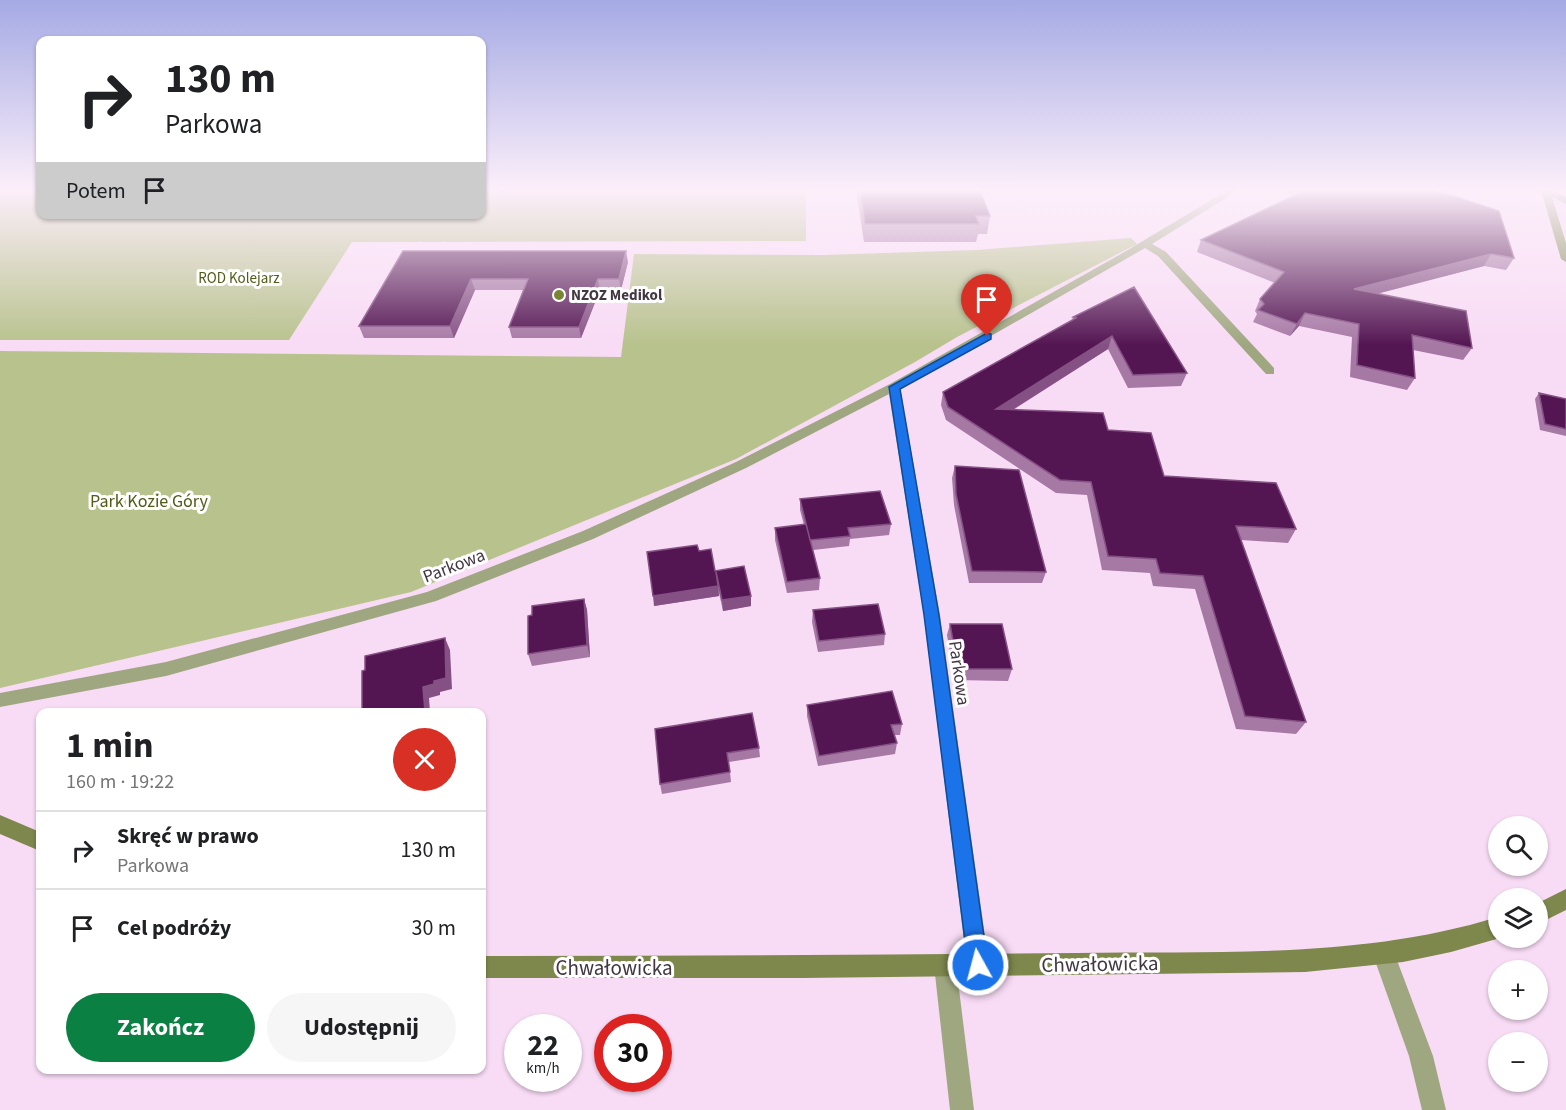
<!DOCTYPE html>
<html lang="pl">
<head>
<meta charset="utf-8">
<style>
	:root { --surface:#fff; --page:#f6f6f6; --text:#202124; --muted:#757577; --line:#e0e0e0; --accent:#0b8043 }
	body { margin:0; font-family:"Source Sans 3",sans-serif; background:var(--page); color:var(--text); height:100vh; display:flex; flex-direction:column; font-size:22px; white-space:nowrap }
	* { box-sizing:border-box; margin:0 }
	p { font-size:20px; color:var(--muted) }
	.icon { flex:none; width:33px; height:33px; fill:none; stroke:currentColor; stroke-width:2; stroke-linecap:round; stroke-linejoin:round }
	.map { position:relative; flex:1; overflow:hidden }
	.details { position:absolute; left:36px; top:708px; width:450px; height:366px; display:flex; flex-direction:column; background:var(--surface); border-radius:12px; box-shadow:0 2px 4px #0004 }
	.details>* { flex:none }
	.hud { position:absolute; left:36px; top:36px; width:450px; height:183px; border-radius:12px; box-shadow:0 2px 4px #0004; background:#fff; color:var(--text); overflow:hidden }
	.fabs { position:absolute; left:1488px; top:816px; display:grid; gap:12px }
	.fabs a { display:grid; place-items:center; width:60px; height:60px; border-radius:50%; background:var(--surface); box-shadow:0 2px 4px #0004; font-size:30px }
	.speed { position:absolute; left:504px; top:1014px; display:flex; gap:12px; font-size:30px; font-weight:700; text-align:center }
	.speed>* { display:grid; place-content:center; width:78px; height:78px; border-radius:50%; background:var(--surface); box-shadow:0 2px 4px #0004; line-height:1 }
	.speed small { font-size:15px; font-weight:400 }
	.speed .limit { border:9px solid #d22; background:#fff; color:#111 }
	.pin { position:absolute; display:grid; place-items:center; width:51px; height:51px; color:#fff; margin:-62px -26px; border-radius:50% 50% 50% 0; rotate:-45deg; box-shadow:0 0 6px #0007 }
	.pin .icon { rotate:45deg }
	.me { position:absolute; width:66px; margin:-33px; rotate:353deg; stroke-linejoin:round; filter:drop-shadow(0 0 4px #0008) }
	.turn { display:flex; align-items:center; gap:21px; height:126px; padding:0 30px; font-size:27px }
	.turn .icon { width:78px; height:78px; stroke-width:2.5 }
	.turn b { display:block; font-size:42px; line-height:51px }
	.then { display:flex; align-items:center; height:57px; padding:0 30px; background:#0003; gap:12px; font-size:22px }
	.round { display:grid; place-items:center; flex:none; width:63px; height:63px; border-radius:32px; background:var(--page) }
	.summary { display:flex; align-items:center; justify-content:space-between; height:102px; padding:0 30px }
	h1 { font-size:36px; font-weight:700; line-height:45px }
	.primary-button { display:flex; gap:12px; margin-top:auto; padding:12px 30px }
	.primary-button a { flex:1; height:69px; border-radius:36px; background:var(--accent); color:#fff; font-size:24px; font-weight:700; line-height:69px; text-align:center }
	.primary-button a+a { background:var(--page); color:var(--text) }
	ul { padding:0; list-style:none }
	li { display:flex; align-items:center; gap:18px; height:78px; padding:0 30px; border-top:2px solid var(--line) }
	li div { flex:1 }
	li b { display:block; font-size:22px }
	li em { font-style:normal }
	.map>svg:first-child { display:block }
</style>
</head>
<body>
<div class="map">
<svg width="1566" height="1110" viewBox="0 0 1566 1110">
	<rect width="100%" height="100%" fill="#f8dbf5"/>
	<path fill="#b8c28d" d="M0,190H40V214H482V190H806V241L352,242L289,340H0Z
		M1131,238L1137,244L957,337L915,362L736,459L411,592L0,688V351L621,357L634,254L823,255L977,250Z"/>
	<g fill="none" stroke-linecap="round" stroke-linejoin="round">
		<path fill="#9fa780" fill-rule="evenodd" d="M1228,190H1239L1152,244L1166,252L1274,368V374H1266L1158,256L1145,248L900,388L940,615L989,965L986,973L978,976L970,973L967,965L924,615L889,394L746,468L593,539L436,601L166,676L0,707V693L166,662L427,592L583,531L736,462L890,384L1121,254Z
			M1384,944L1392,947L1433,1056L1446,1110H1422L1409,1056L1373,955L1376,947Z
			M945,954L953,957L956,965L974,1110H950L934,965L937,957Z"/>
		<path fill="#7e884d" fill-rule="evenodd" d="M1541,190H1552L1566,197V204L1552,197L1566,243V262L1561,259Z
			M0,815L40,832V851L0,834Z
			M1566,889V910L1538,924V903Z
			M1498,917V938H1500L1451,952L1403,962L1305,972L803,978H482V956C680,956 878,955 1076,953C1218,951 1361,959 1498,917Z"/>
	</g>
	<path fill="#a678a4" d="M856,190H980L990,216L987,234H978L976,242H864Z
		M1288,190H1436L1514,258L1506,270L1484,266L1377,294L1472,348L1463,360L1413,350L1415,378L1407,390L1350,377L1352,337L1299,326L1290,336L1253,322L1257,314L1255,311L1260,299L1275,283L1197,252L1201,240L1294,196L1287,193Z
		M403,251L628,262L621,290H600L581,338H512L509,327L523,290H475L454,338H364L359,326Z
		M1073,317L1187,373L1181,386L1128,388L1108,349L1013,410L1108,430L1164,476L1296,529L1288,543L1241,540L1306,722L1296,734L1236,729L1195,589L1153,586L1150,573L1102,570L1087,495L1056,493L946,420L941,405L943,392L1072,321Z
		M1539,393L1566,399V436L1540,430L1535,399Z
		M955,466L1046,572L1042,583H969L954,505L952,478Z
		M800,499L891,524L889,535L850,539L849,546L813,550L820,578L819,590L787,593L775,540V528L804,525L800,510Z
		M699,551L715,571L751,596V606L723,611L719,593V596L654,606Z
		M584,599L587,610L590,657L532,666L528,654L532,615Z
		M813,610L885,634L884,645L818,652L812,622Z
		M950,624L1012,669L1008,681L955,680L947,635Z
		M807,705L902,724L900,735H894L897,743L895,754L818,766L807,716Z
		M655,729L759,748L760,757L729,762L731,782L662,794L660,784Z"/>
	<path fill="#855184" d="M626,251L628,262L621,290L619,279Z
		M1491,254L1484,266L1348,301L1354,289Z
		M471,279L475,290L454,338L450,326Z
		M598,279L600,290L581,338L579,327Z
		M1305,313L1299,326L1290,336L1297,324Z
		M1112,336L1108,349L993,422L996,409Z
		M718,586L719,596L654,606L653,596Z
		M751,596V606L723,611L722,600Z
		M584,599L587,610L590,657L587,645Z
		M445,638L450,650L452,689L440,692V695L429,698L430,712H425L423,687L434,681Z"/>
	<path fill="#541653" stroke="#855184" stroke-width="1.5" d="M860,190H980L990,216H976L979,224H865Z
		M1306,190H1436L1499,211L1514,258L1491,254L1354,289L1466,311L1472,348L1412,335L1415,378L1357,365L1359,324L1305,313L1297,324L1258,310L1264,304L1260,299L1284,272L1201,240Z
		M403,251H626L619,279H598L579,327H509L528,279H471L450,326H359Z
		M1134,287L1187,373L1133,375L1112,336L996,409L1103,413L1108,430L1151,433L1164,476L1276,483L1296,529L1236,526L1306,722L1245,716L1203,576L1160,573L1156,559L1108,556L1091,482L1060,480L948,407L943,392L1076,318L1073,317Z
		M1539,393L1566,399V429L1545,424Z
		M955,466L1019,470L1046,572L972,571L956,494Z
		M880,491L891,524L848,528L850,536L810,540L800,499Z
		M806,524L820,578L787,582L775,528Z
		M697,545L699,551L711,549L715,571L744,566L751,596L722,600L716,572L718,586L653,596L647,552Z
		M584,599L587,645L528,654V616L532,615V606Z
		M878,604L885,634L819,641L813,610Z
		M950,624H1002L1012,669H958Z
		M445,638L446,678L434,681V684L423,687L425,712H362V671L365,670V656Z
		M892,691L902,724L891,725L897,743L819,756L807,705Z
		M752,713L759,748L727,753L730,772L660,784L655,729Z"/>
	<linearGradient id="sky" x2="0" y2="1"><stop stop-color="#a5aae4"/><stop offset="0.55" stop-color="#fceffa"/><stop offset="1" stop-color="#fceffa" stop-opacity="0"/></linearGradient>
	<rect width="1566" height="345" fill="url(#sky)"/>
	<path fill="#1a73e8" stroke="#114b97" stroke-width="1.5" d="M987,333L991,334V339L900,389L939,615L988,965L985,972L978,975L971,972L968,965L924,615L889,387Z"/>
	<circle fill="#798533" stroke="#fff" stroke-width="2" cx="559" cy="295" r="6"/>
	<g text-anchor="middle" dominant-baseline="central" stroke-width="6" stroke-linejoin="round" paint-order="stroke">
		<g font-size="15" fill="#525c17" stroke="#fff">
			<text x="239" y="278">ROD Kolejarz</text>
		</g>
		<g font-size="15" font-weight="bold" fill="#433842" stroke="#fff" text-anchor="start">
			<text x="571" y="295">NZOZ Medikol</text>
		</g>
		<g font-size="18" fill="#525c17" stroke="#fff">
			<text x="149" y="501">Park Kozie Góry</text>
		</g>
		<g font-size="18" fill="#433842" stroke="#fff">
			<text transform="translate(454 566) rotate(-21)">Parkowa</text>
			<text transform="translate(959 673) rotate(82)">Parkowa</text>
		</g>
		<g font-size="21" fill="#433842" stroke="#fff">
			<text transform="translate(1100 964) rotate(-1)">Chwałowicka</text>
			<text x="614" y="968">Chwałowicka</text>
		</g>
	</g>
</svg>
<div class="fabs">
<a><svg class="icon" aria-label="search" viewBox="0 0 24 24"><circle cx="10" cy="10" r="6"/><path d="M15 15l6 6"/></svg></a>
<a><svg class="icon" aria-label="layers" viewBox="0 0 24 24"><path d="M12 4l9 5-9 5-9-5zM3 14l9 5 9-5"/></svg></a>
<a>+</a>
<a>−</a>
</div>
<div class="speed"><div>22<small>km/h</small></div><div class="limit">30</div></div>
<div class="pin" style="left:987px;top:336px;background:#d93025"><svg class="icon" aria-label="arrive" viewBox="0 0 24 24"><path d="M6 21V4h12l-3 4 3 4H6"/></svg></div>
<svg class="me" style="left:978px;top:965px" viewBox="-20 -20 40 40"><circle r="17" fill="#1a73e8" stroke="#fff" stroke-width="3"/><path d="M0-11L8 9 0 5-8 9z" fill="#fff"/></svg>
<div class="hud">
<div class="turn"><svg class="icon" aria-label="right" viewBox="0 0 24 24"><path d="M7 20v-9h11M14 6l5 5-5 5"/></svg><div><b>130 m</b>Parkowa</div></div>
<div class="then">Potem<svg class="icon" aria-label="arrive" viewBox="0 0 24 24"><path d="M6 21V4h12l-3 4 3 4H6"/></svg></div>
</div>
<section class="details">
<div class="summary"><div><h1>1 min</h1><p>160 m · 19:22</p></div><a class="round" style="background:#d93025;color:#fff"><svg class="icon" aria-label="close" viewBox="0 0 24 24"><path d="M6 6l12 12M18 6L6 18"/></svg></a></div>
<ul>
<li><svg class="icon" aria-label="right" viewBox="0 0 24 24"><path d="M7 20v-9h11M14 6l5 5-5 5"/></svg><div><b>Skręć w prawo</b><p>Parkowa</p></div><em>130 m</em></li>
<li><svg class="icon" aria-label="arrive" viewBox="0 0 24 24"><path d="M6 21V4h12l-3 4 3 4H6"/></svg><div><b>Cel podróży</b></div><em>30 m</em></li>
</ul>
<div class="primary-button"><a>Zakończ</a><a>Udostępnij</a></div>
</section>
</div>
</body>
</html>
